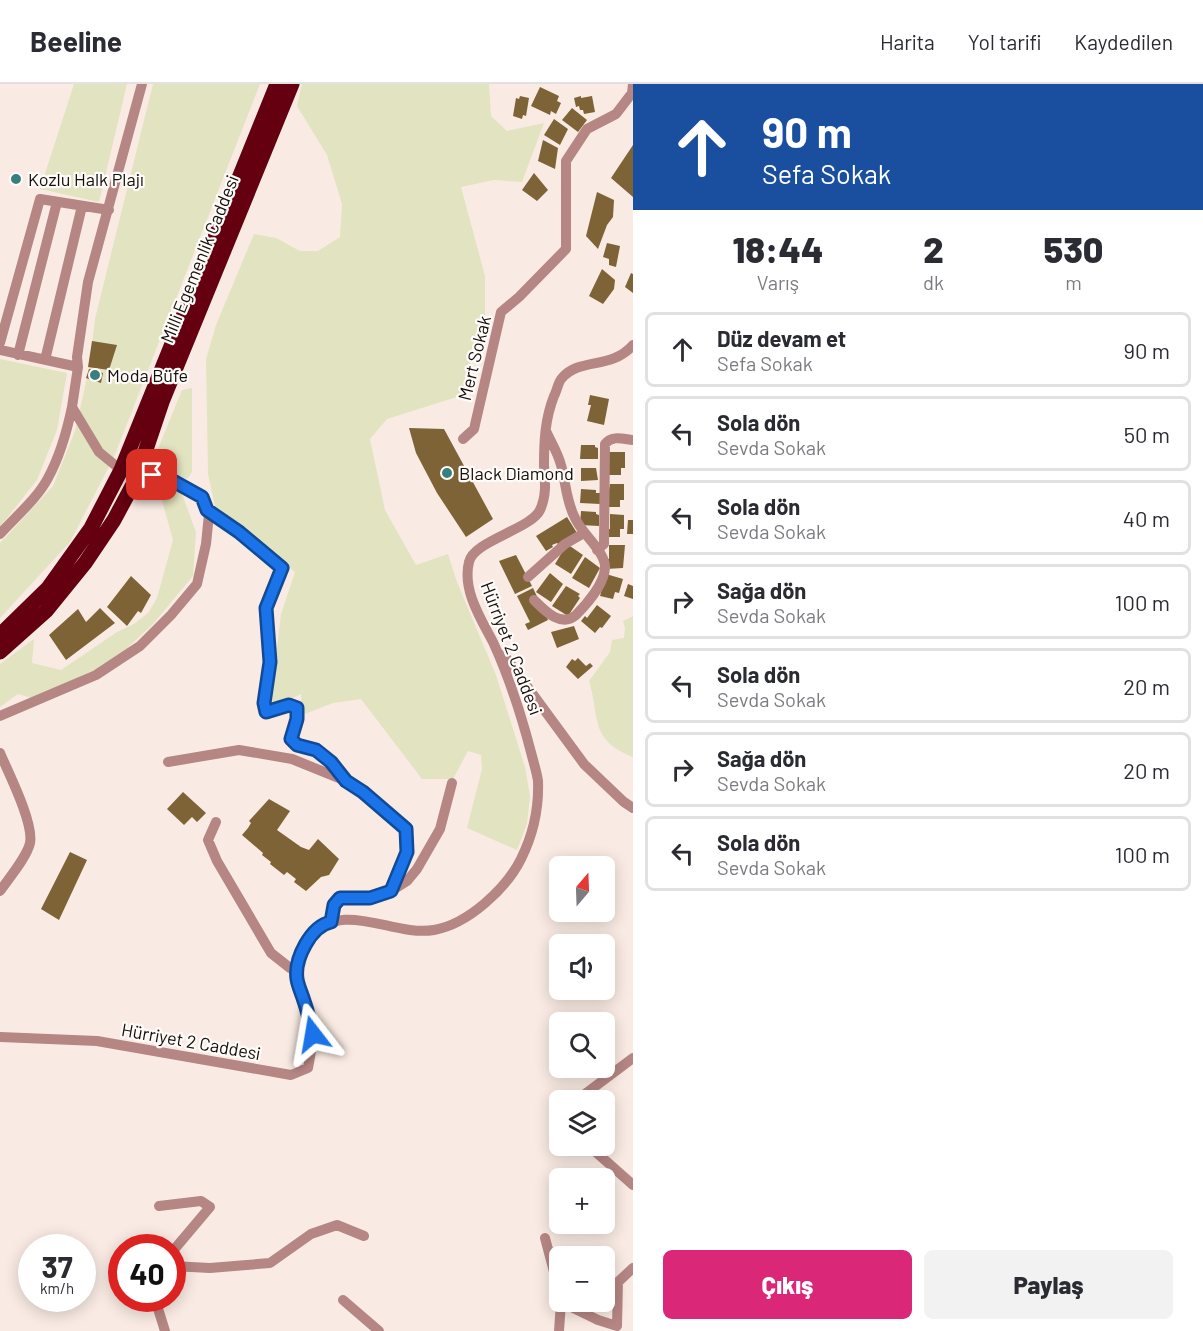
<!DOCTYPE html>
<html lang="tr">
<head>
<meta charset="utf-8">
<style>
	:root { --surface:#fff; --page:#f2f2f3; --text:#2b2b33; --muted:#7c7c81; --line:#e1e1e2; --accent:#db2777 }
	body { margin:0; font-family:Barlow,sans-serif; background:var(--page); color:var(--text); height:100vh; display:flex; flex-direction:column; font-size:22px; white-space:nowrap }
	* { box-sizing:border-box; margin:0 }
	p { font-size:20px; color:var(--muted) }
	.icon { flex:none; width:33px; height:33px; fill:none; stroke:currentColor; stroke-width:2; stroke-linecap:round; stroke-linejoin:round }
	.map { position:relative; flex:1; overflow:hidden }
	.panel { display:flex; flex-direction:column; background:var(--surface); width:570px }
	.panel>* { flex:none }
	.top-card { background:#1a4fa0; color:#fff; overflow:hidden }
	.needle { width:39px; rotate:19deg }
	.controls { position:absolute; left:549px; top:772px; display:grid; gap:12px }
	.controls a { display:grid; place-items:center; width:66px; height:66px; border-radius:9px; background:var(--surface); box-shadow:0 3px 15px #0003; font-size:30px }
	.speed { position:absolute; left:18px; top:1150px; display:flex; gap:12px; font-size:30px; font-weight:700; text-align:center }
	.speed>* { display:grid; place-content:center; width:78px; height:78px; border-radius:50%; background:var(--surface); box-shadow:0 3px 15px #0003; line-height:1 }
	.speed small { font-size:15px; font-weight:400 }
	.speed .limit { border:9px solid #d22; background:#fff; color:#111 }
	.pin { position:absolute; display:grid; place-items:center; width:51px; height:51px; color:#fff; margin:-26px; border-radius:12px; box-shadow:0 3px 9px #0006 }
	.me { position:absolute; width:66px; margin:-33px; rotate:346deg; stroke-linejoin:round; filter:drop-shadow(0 0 4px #0008) }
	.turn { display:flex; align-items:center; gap:21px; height:126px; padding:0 30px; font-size:27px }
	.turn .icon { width:78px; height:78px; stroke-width:2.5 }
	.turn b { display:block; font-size:42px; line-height:51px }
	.eta { display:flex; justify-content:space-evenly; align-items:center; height:102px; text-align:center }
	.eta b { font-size:36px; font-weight:800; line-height:42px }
	.primary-button { display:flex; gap:12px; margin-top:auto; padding:12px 30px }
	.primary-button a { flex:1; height:69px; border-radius:9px; background:var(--accent); color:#fff; font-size:24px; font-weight:800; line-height:69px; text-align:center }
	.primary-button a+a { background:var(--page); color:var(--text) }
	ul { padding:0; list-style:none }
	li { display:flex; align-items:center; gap:18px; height:75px; margin:0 12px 9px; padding:0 18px; border:3px solid var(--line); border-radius:9px }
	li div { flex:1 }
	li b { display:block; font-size:22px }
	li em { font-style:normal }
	header { display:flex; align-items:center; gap:36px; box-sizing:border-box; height:84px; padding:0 30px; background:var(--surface); border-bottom:2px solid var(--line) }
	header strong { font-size:28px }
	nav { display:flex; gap:33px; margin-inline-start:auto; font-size:21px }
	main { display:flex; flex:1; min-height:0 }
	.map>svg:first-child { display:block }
</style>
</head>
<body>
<header>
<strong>Beeline</strong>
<nav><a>Harita</a><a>Yol tarifi</a><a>Kaydedilen</a></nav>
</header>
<main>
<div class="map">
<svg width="633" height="1247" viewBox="0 0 633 1247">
	<rect width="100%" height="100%" fill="#f9ebe3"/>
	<path fill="#e2e3c0" d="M74,0H127L99,118L40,105Z
		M153,0H260L114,373L70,458L0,534V459L53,402L75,347L89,285L95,235Z
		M302,0H489L491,32L507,47L544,39L522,98L494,96L461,103L485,192V233L460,312L387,335L370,355L385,426L416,481L448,470L457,498L496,591L525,683L530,712L527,740L517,766L467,744L482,685L481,671L468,667L453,695H422L361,615L333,619L302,631L301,610L275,622L271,616L281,530L295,488L215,422L208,390L206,275L216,241L254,150L276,154L300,167H318L340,153L342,120L327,71L297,22Z
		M0,275L67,289L57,346L37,396L0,443Z
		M192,304V388L187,395L151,382L182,306Z
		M159,406L181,407L196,448L193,492L153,540L122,569L92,587L32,614L18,610L0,623V580L34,555L32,579L61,586L117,548L134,540L148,529L157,514L173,456Z
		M633,532V673C589,656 600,633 589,597L610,568L612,556L624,554L625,544L623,537Z"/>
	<path fill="#7d6336" d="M540,3L559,12L557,17L561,19L556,30L551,27L550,31L531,22Z
		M520,12L529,14L526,32L523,31L522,35L513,32L516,14L519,15Z
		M581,12V14L592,12L595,28L584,30L583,26H580L579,22L576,23L574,14Z
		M572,24L587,36L578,48L562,36Z
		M554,35L568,45L560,61L544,51Z
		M543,56L558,64L555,85L538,77Z
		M633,61V113L611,94Z
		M534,89L548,106L537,117L522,106Z
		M597,108L614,116L613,133L607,141L598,165L586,152Z
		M607,159L620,162L616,183L609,181V175L603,173Z
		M602,185L615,196L614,205L603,220L589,212Z
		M631,189L633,190V209L625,203Z
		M92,257L117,261L109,286L88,283Z
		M89,285L103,289L101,299L86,294Z
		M590,311L609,315L604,341L587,337L591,321H588Z
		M409,344L444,345L493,435L466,453L437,409L416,369Z
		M581,361H595V363L598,364V375H580Z
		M609,368H625V384H621V391H609Z
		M581,384H596L598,396L581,397Z
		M610,400H624V416H620V423H606Z
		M581,405L596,406V409H601L600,420L580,419Z
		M581,427L596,428V430L599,431V442L580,441Z
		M610,430L624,431V445H620V453H606V445H610Z
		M567,433L577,449L558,460L557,459L552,461L553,463L546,467L536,452Z
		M628,436H633V450H627Z
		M567,460L583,471L571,490L555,480Z
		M609,461H625L623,484L606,485V475H609Z
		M516,471L532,502L515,510L499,477Z
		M585,473L600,484L589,504L572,494Z
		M550,489L563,500L551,518L536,508Z
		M606,490L623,495L619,509L615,508L613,515L600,512Z
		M131,492L151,511L141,529L138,527L127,542L107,523Z
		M628,500L633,502V515L624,512Z
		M566,502L580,510L578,512L580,514L568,532L552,522Z
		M533,504L548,536L528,546L525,540L530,538L517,512Z
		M597,521L611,532L602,544L600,543L595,549L581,537L585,532L587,534Z
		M100,524L115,539L66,576L49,551L78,525L86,538Z
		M574,542L579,555L557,564L551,548Z
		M578,574L586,582L590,579L593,582L578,595L566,583L572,575L575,577Z
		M183,708L206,729L197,738L192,733L184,741L167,725Z
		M269,715L290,727L277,746L301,763L309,766L318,755L339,775L329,791L321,793L306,807L294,798L296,795L287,788L284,791L270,780L271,778L262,771L263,769L242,751L248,744L251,739L249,737Z
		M70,768L87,776L59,836L41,825Z"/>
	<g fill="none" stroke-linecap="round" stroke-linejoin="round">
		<path stroke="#b58683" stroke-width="10" d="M0,259L40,115L109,126
			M0,266L78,283
			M18,271L57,118
			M45,276L82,122
			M463,355L474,345L501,228L519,213L566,165V77L587,45L616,30L632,9L633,0
			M121,386L99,368L72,323L78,283L77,273L88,198L142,0
			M207,426L239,448L282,484L266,524L270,578L264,619L266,628L289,621L297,624V635L291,655L297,661L316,666L331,678L347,697L363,708L406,745L407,768L391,807
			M0,450C16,432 37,415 48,394C60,372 67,347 72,323
			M597,466L604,460L605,360C612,351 623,355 633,356
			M528,493L565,460L584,449
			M534,516C545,527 561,544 576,531C587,520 604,500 605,484C606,468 582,450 575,434C566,417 566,399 561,381C558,369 551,358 546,347
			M504,571L584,680L624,718L633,724
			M0,632L96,591L140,562L171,531L197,500L206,460L209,430L202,413L175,398L152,391L137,392
			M0,669C8,688 34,739 30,759C27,773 9,794 0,807
			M168,678L239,666L292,675L344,696
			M216,738L208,756L217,777L271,869L290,884L297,886
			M331,838L334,821L340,815L370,814L391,807L407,797L417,785L440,745L452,699
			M0,953L97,957L291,991L308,984C310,973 313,960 312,949C311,926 292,903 297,881C299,872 305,861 310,854C342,814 392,853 434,846C468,840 506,805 521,775C533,751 539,723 538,697C537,689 534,680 532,672C522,633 510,595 493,558C481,535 462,506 469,478C473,457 531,445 540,426C547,411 545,396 544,381C544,357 545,335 554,312C557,307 558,298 562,294C580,273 611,286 633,261
			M582,1017L585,1010L633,974
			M589,1062L633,1101
			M159,1122L201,1117L210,1123L172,1168
			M545,1154L560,1210
			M172,1182L210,1184L270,1179L311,1150L337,1141L364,1152
			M155,1215L165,1247
			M343,1216L379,1247
			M559,1247L561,1218L598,1236L617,1242L618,1198L633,1184"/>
		<path stroke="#640010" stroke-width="15" d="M0,551L48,504L91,444L121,386L277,0
			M0,568L46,527L85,479L114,436L136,395L162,318L292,0"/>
	</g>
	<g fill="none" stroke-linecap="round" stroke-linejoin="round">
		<defs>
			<path id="route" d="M152,391L175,398L202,413L207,426L239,448L282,484L266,524L270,578L264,619L266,628L289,621L297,624V635L291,655L297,661L316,666L331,678L346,697L363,708L406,745L407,768L391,807L370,814H340L334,821L331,838C311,842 294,875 297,895C298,902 302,910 304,917C308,928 310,939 313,950"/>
		</defs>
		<use href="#route" stroke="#114b97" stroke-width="15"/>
		<use href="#route" stroke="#1a73e8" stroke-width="10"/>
	</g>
	<g fill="#378080" stroke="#fefbf9" stroke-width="2">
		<circle cx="16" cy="95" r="6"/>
		<circle cx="95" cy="291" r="6"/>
		<circle cx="447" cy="389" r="6"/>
	</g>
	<g text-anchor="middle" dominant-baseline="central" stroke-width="4.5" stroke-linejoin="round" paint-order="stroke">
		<g font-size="18" fill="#130f0c" stroke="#fefbf9" text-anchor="start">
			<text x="28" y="95">Kozlu Halk Plajı</text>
			<text x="107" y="291">Moda Büfe</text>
			<text x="459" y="389">Black Diamond</text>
		</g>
		<g font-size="18" fill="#130f0c" stroke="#fefbf9">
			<text transform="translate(199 175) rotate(-68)">Milli Egemenlik Caddesi</text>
			<text transform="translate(474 274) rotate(-76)">Mert Sokak</text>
			<text transform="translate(512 564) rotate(69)">Hürriyet 2 Caddesi</text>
			<text transform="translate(191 957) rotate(10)">Hürriyet 2 Caddesi</text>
		</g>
	</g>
</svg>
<div class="controls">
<a><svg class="needle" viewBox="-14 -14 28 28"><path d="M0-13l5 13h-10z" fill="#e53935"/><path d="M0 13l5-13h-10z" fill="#7c7c81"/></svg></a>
<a><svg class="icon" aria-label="sound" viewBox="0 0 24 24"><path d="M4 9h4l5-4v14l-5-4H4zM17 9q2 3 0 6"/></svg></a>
<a><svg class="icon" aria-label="search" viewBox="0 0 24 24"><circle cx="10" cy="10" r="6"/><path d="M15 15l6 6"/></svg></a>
<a><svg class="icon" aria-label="layers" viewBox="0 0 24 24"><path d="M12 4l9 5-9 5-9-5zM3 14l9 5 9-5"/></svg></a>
<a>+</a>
<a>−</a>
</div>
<div class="speed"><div>37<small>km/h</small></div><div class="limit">40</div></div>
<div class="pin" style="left:152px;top:391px;background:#d93025"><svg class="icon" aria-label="arrive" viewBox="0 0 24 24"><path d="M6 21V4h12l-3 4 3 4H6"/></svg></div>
<svg class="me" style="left:313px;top:950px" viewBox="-20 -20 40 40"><path d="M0-17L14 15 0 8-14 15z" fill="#1a73e8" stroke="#fff" stroke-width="4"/></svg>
</div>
<section class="panel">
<div class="top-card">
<div class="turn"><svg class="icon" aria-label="ahead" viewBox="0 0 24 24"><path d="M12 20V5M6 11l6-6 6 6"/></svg><div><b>90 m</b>Sefa Sokak</div></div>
</div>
<div class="eta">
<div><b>18:44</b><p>Varış</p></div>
<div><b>2</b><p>dk</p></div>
<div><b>530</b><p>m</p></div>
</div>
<ul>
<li><svg class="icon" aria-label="ahead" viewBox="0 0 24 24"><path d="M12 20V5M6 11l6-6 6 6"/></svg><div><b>Düz devam et</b><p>Sefa Sokak</p></div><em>90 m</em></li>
<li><svg class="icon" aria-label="left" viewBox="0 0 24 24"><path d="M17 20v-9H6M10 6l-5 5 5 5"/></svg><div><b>Sola dön</b><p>Sevda Sokak</p></div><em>50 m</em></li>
<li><svg class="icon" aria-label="left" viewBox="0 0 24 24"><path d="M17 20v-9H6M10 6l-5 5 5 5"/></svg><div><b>Sola dön</b><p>Sevda Sokak</p></div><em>40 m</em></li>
<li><svg class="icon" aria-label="right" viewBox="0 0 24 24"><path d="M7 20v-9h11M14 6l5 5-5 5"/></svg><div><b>Sağa dön</b><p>Sevda Sokak</p></div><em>100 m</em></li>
<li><svg class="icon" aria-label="left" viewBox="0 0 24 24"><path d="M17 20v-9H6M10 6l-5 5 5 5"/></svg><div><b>Sola dön</b><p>Sevda Sokak</p></div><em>20 m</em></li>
<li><svg class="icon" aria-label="right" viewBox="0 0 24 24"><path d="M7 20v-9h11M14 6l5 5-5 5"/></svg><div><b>Sağa dön</b><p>Sevda Sokak</p></div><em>20 m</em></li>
<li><svg class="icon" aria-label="left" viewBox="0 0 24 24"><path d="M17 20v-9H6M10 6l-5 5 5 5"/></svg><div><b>Sola dön</b><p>Sevda Sokak</p></div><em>100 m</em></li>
</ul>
<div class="primary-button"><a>Çıkış</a><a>Paylaş</a></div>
</section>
</main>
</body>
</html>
